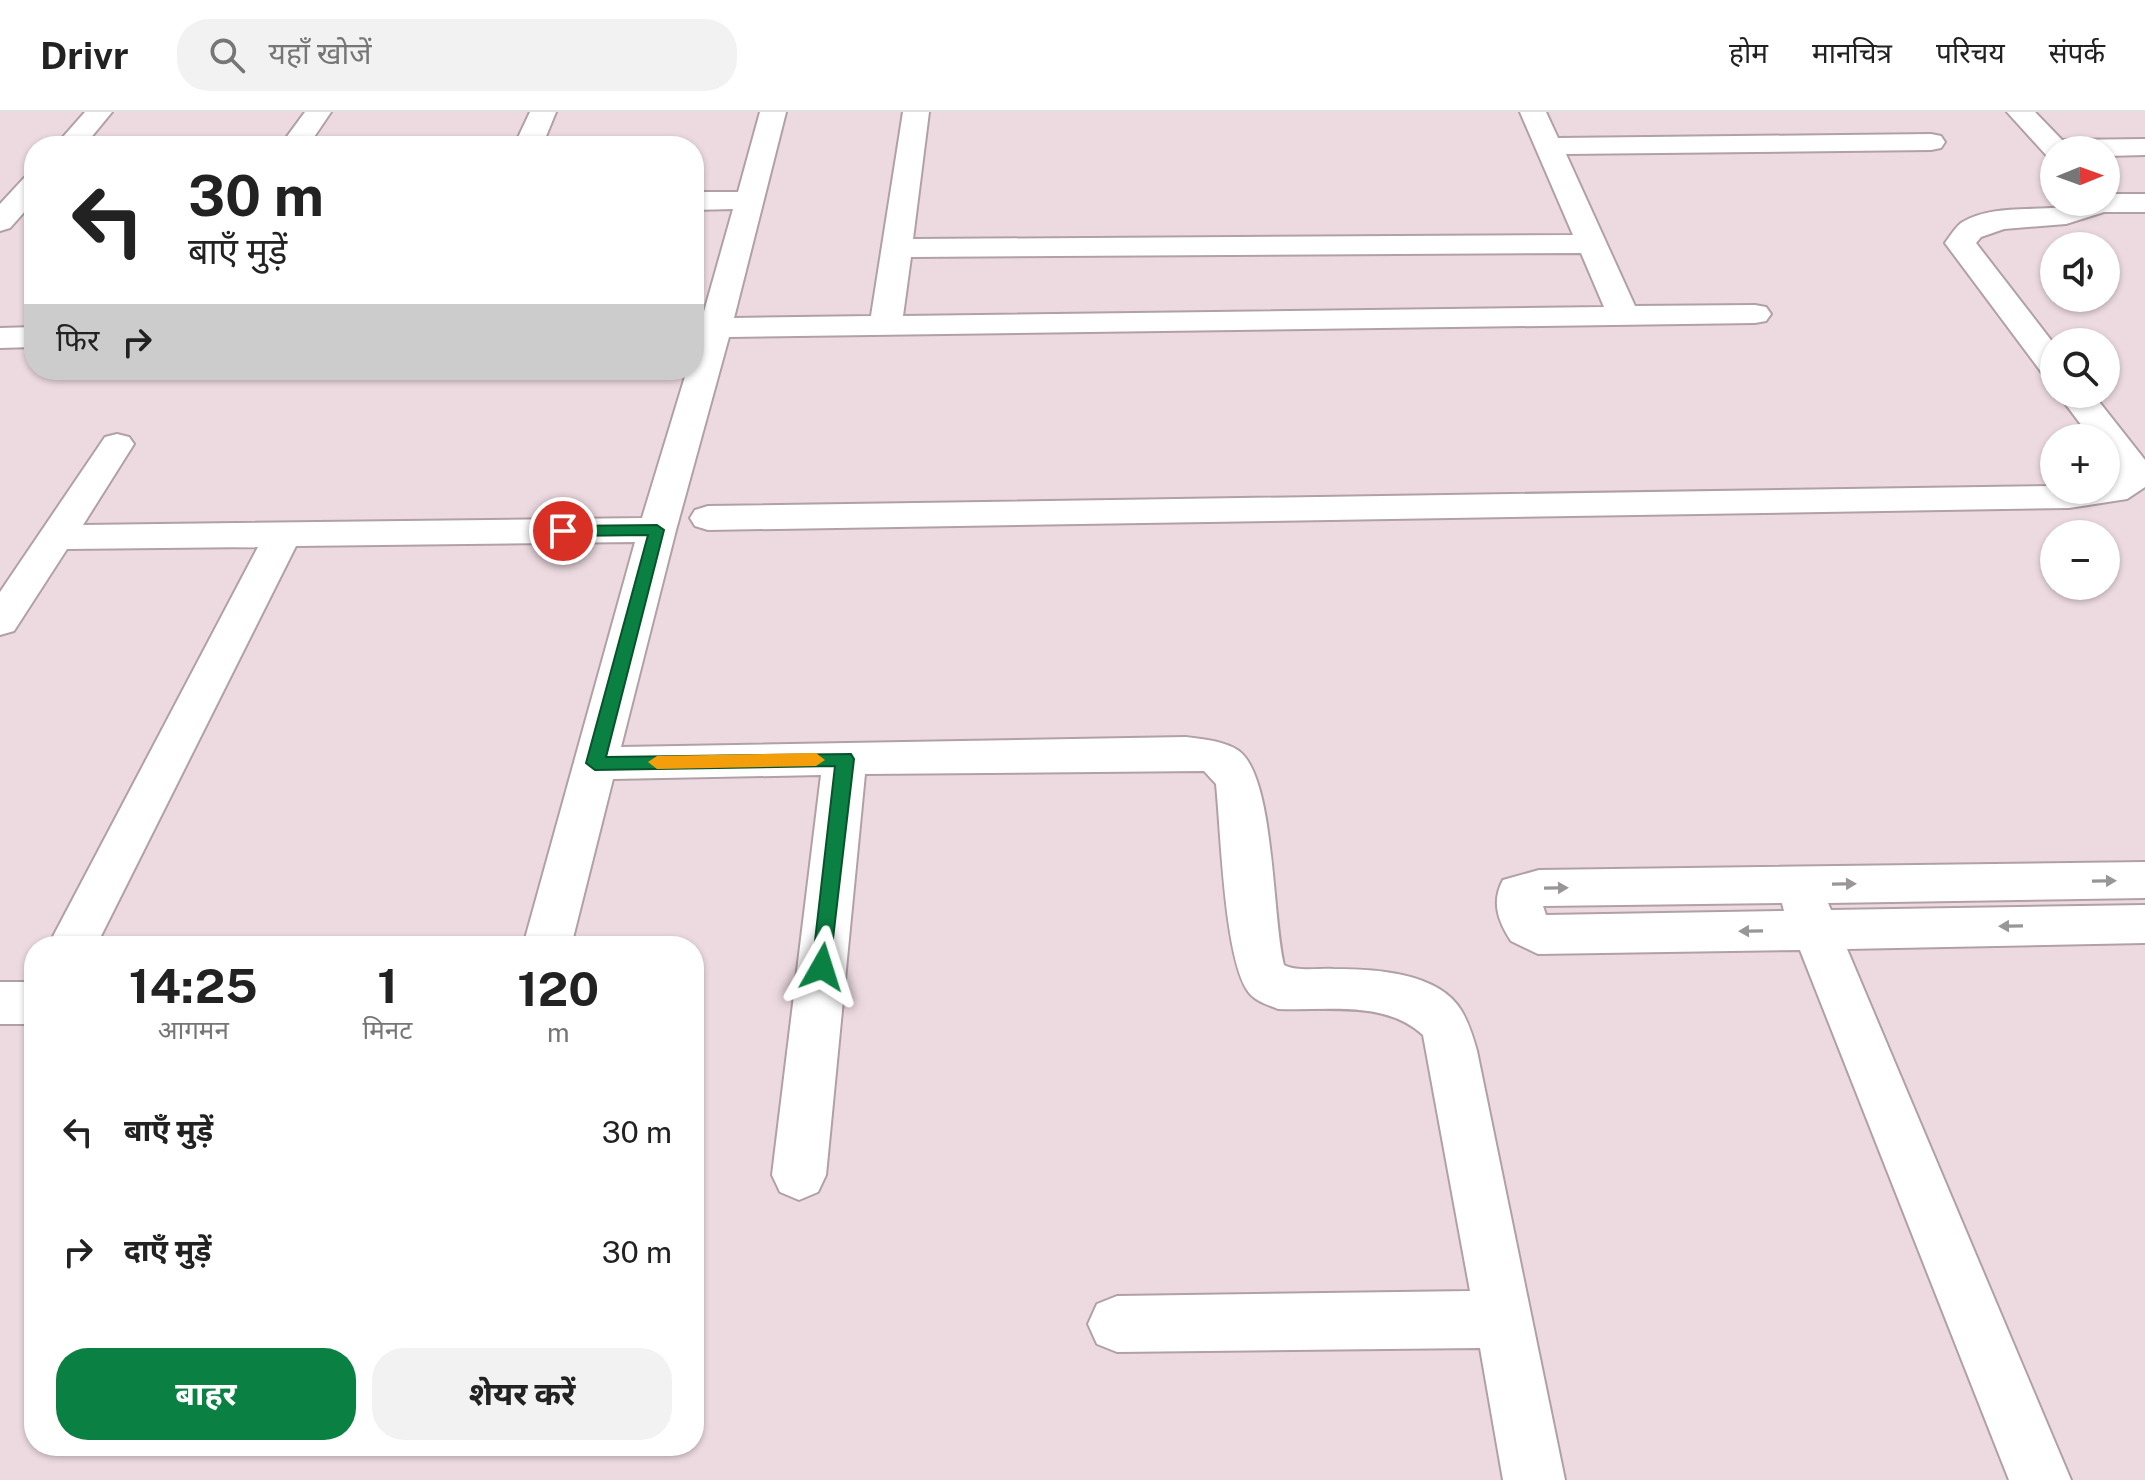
<!DOCTYPE html>
<html lang="hi">
<head>
<meta charset="utf-8">
<style>
	:root { --surface:#fff; --page:#f2f2f2; --text:#222; --muted:#767676; --line:#e0e0e0; --accent:#0b8043 }
	body { margin:0; font-family:"Public Sans","Noto Sans Devanagari",sans-serif; background:var(--page); color:var(--text); height:100vh; display:flex; flex-direction:column; font-size:30px; white-space:nowrap }
	* { box-sizing:border-box; margin:0 }
	p { font-size:26px; color:var(--muted) }
	.icon { flex:none; width:44px; height:44px; fill:none; stroke:currentColor; stroke-width:2; stroke-linecap:round; stroke-linejoin:round }
	.map { position:relative; flex:1; overflow:hidden }
	.sheet { position:absolute; left:24px; top:824px; width:680px; height:520px; display:flex; flex-direction:column; background:var(--surface); border-radius:32px; box-shadow:0 2px 6px #0004 }
	.sheet>* { flex:none }
	.hud { position:absolute; left:24px; top:24px; width:680px; height:244px; border-radius:32px; box-shadow:0 2px 6px #0004; background:#fff; color:var(--text); overflow:hidden }
	.needle { width:52px; rotate:89deg }
	.controls { position:absolute; left:2040px; top:24px; display:grid; gap:16px }
	.controls a { display:grid; place-items:center; width:80px; height:80px; border-radius:50%; background:var(--surface); box-shadow:0 2px 6px #0004; font-size:40px }
	.pin { position:absolute; display:grid; place-items:center; width:68px; height:68px; color:#fff; margin:-34px; border:4px solid #fff; border-radius:50%; box-shadow:0 2px 8px #0007 }
	.me { position:absolute; width:88px; margin:-44px; rotate:6deg; stroke-linejoin:round; filter:drop-shadow(0 0 6px #0008) }
	.turn { display:flex; align-items:center; gap:28px; height:168px; padding:0 32px; font-size:36px }
	.turn .icon { width:104px; height:104px; stroke-width:2.5 }
	.turn b { display:block; font-size:56px; line-height:68px }
	.then { display:flex; align-items:center; height:76px; padding:0 32px; background:#0003; gap:16px; font-size:30px }
	.eta { display:flex; justify-content:space-evenly; align-items:center; height:136px; text-align:center }
	.eta b { font-size:48px; font-weight:700; line-height:56px }
	.cta { display:flex; gap:16px; margin-top:auto; padding:16px 32px }
	.cta a { flex:1; height:92px; border-radius:32px; background:var(--accent); color:#fff; font-size:32px; font-weight:700; line-height:92px; text-align:center }
	.cta a+a { background:var(--page); color:var(--text) }
	ul { padding:0; list-style:none }
	li { display:flex; align-items:center; gap:24px; height:120px; padding:0 32px }
	li div { flex:1 }
	li b { display:block; font-size:30px }
	li em { font-style:normal }
	header { display:flex; align-items:center; gap:48px; box-sizing:border-box; height:112px; padding:0 40px; background:var(--surface); border-bottom:2px solid var(--line) }
	header strong { font-size:38px }
	nav { display:flex; gap:44px; margin-inline-start:auto; font-size:28px }
	.search { width:560px; height:72px; background:var(--page); display:flex; align-items:center; gap:20px; box-sizing:border-box; padding:0 28px; border-radius:32px; color:var(--muted); font-size:30px }
	.map>svg:first-child { display:block }
</style>
</head>
<body>
<header>
<strong>Drivr</strong>
<div class="search"><svg class="icon" aria-label="search" viewBox="0 0 24 24"><circle cx="10" cy="10" r="6"/><path d="M15 15l6 6"/></svg>यहाँ खोजें</div>
<nav><a>होम</a><a>मानचित्र</a><a>परिचय</a><a>संपर्क</a></nav>
</header>
<div class="map">
<svg width="2145" height="1368" viewBox="0 0 2145 1368">
	<rect width="100%" height="100%" fill="#ecdae0"/>
	<g fill="none" stroke-linecap="round" stroke-linejoin="round">
		<defs>
			<path id="street" d="M85,0H112L84,34H55Z
				M305,0H331L308,34H280Z
				M530,0H556L542,34H514Z
				M760,0H786L734,206L871,204L903,0H929L913,127L1573,123L1520,0H1546L1558,26L1931,22L1941,24L1945,30L1941,36L1931,38L1566,42L1635,194L1755,193L1766,195L1771,202L1766,209L1755,211L729,225L676,418L621,635L1186,625C1203,627 1225,629 1239,639C1275,666 1272,806 1284,853C1298,860 1319,856 1334,857C1373,857 1438,860 1461,898C1469,911 1473,925 1477,939L1565,1368H1503L1480,1236L1117,1240L1097,1232L1088,1212L1097,1192L1117,1184L1470,1179L1423,923C1385,888 1327,899 1278,897C1266,892 1254,889 1247,878C1224,841 1221,721 1216,672L1204,659L865,662L826,1063L818,1080L799,1088L780,1080L772,1063L821,663L613,667L571,834H523L635,430L296,434L96,834H48L258,435L67,437L14,519L0,523V480L105,325L117,322L129,325L134,332L83,413L642,406L687,258H694L697,226L694,227V207H702L733,97L694,98V80H738ZM1581,141L1604,195L903,204L911,145Z
				M2007,0H2035L2062,28L2145,27V43L2106,44V38H2054V45L2047,44Z
				M34,64V89L10,116L0,119V92L24,66Z
				M2106,82H2145V100H2104L2066,112L2004,117L1981,125L1976,131L2054,232V264L2042,261L1945,131C1950,124 1955,116 1961,111C1989,93 2031,99 2062,95C2078,93 2089,90 2106,90Z
				M34,215V235L0,236V216Z
				M2058,282H2093L2145,348V375L2127,387L2069,396L708,418L695,414L690,406L695,398L708,394L2054,374V378H2106V368L2114,363C2113,349 2106,345 2106,326H2091Z
				M2145,750V786L1828,791L1831,798L2145,793V831L1847,837L2071,1368H2009L1800,838L1538,842L1511,829C1498,809 1491,790 1503,768L1539,758ZM1782,791L1784,799L1546,803L1543,794Z
				M0,870H34V912H0Z"/>
		</defs>
		<use href="#street" stroke="#b1a0a5" stroke-width="4"/>
		<use href="#street" fill="#fff" fill-rule="evenodd"/>
	</g>
	<defs><path id="oneway-solid" d="M-6-.8H1V-3.2L6.5 0L1 3.2V.8H-6Z" transform="scale(2)"/></defs>
	<g fill="#989697">
		<use href="#oneway-solid" transform="translate(2104 769) rotate(-1)"/>
		<use href="#oneway-solid" transform="translate(1844 772) rotate(-1)"/>
		<use href="#oneway-solid" transform="translate(1556 776) rotate(-1)"/>
		<use href="#oneway-solid" transform="translate(2011 814) rotate(179)"/>
		<use href="#oneway-solid" transform="translate(1751 819) rotate(179)"/>
	</g>
	<path fill="#0b8043" stroke="#07532c" stroke-width="2" d="M657,413L664,418L606,645L851,642L854,647L829,861L822,863L815,861L812,855L835,654L595,658L586,651L648,423L563,424L556,419L563,414Z"/>
	<path fill="#f59e0b" d="M816,641L825,648L816,654L657,657L648,650L657,644Z"/>
</svg>
<div class="controls">
<a><svg class="needle" viewBox="-14 -14 28 28"><path d="M0-13l5 13h-10z" fill="#e53935"/><path d="M0 13l5-13h-10z" fill="#767676"/></svg></a>
<a><svg class="icon" aria-label="sound" viewBox="0 0 24 24"><path d="M4 9h4l5-4v14l-5-4H4zM17 9q2 3 0 6"/></svg></a>
<a><svg class="icon" aria-label="search" viewBox="0 0 24 24"><circle cx="10" cy="10" r="6"/><path d="M15 15l6 6"/></svg></a>
<a>+</a>
<a>−</a>
</div>
<div class="pin" style="left:563px;top:419px;background:#d93025"><svg class="icon" aria-label="arrive" viewBox="0 0 24 24"><path d="M6 21V4h12l-3 4 3 4H6"/></svg></div>
<svg class="me" style="left:822px;top:855px" viewBox="-20 -20 40 40"><path d="M0-17L14 15 0 8-14 15z" fill="#0b8043" stroke="#fff" stroke-width="4"/></svg>
<div class="hud">
<div class="turn"><svg class="icon" aria-label="left" viewBox="0 0 24 24"><path d="M17 20v-9H6M10 6l-5 5 5 5"/></svg><div><b>30 m</b>बाएँ मुड़ें</div></div>
<div class="then">फिर<svg class="icon" aria-label="right" viewBox="0 0 24 24"><path d="M7 20v-9h11M14 6l5 5-5 5"/></svg></div>
</div>
<section class="sheet">
<div class="eta">
<div><b>14:25</b><p>आगमन</p></div>
<div><b>1</b><p>मिनट</p></div>
<div><b>120</b><p>m</p></div>
</div>
<ul>
<li><svg class="icon" aria-label="left" viewBox="0 0 24 24"><path d="M17 20v-9H6M10 6l-5 5 5 5"/></svg><div><b>बाएँ मुड़ें</b></div><em>30 m</em></li>
<li><svg class="icon" aria-label="right" viewBox="0 0 24 24"><path d="M7 20v-9h11M14 6l5 5-5 5"/></svg><div><b>दाएँ मुड़ें</b></div><em>30 m</em></li>
</ul>
<div class="cta"><a>बाहर</a><a>शेयर करें</a></div>
</section>
</div>
</body>
</html>
